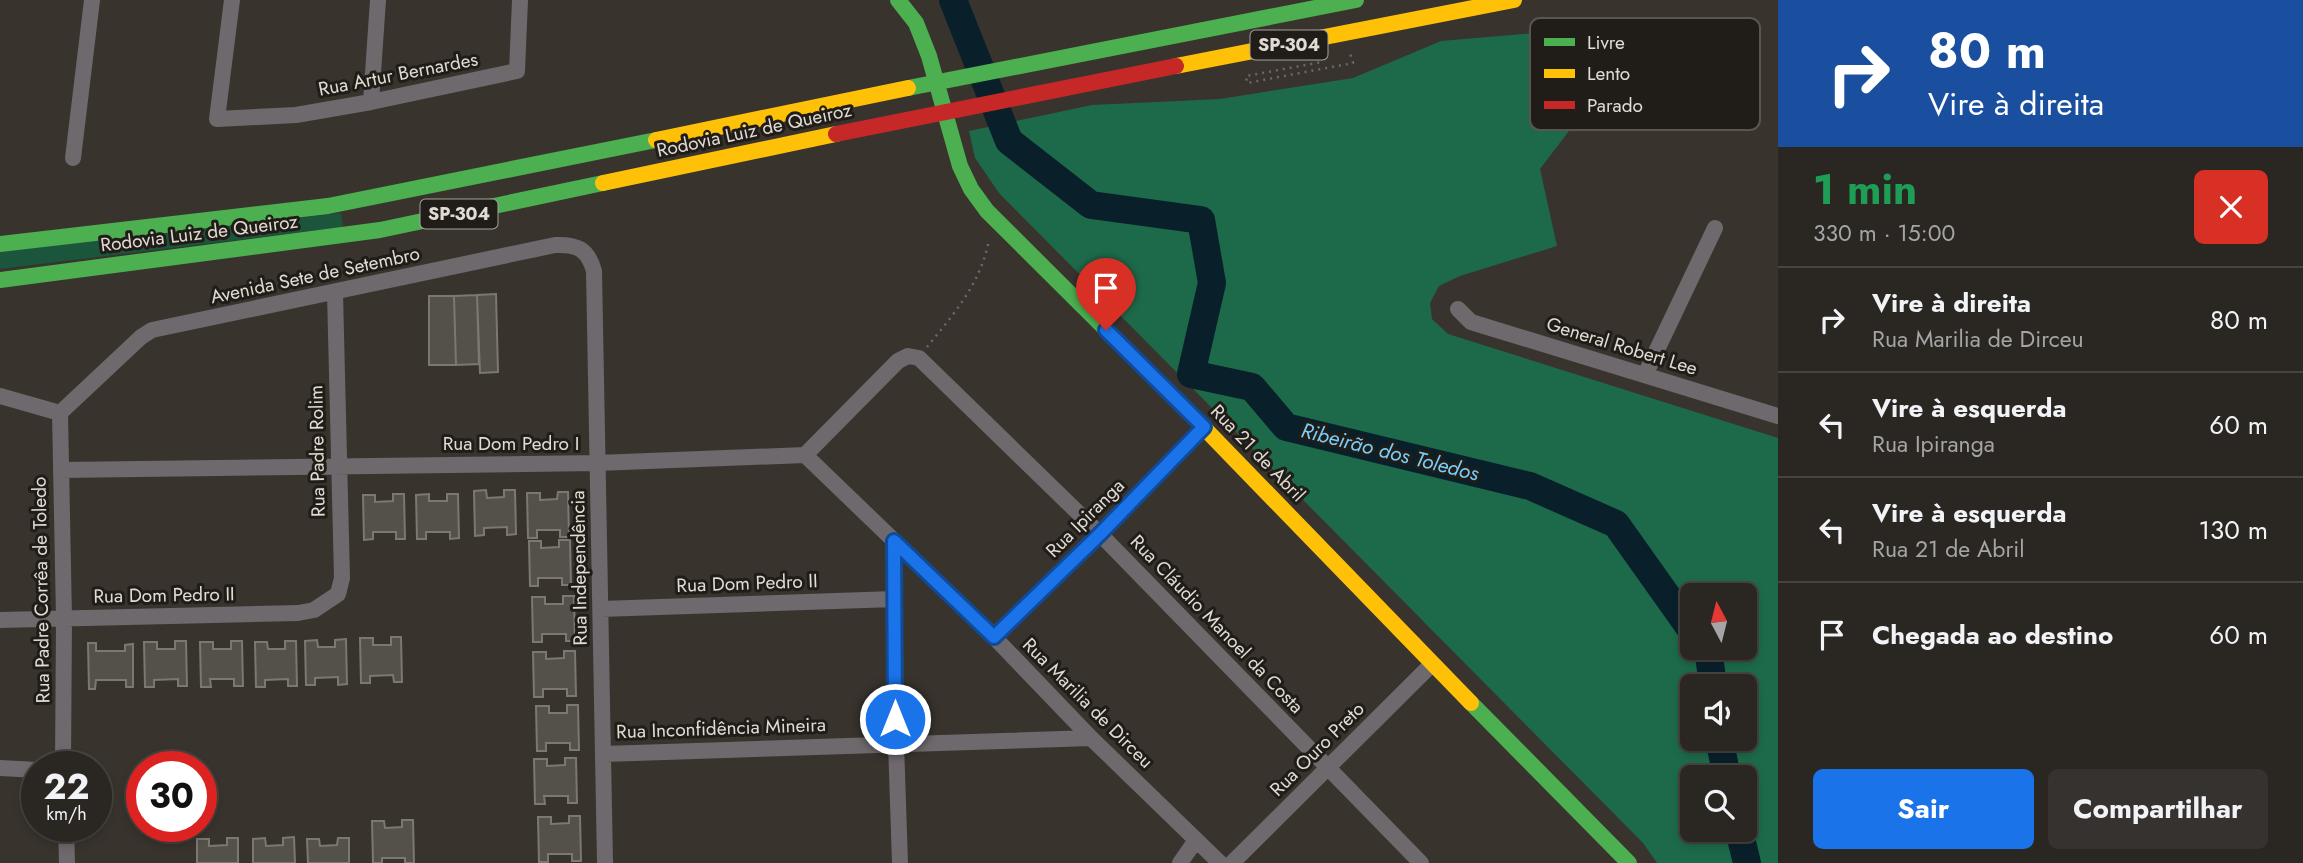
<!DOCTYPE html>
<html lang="pt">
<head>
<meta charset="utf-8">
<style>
	:root { --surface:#2a2622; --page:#36322f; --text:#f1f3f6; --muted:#a5a5a5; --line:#464340; --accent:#1a73e8 }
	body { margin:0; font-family:Jost,sans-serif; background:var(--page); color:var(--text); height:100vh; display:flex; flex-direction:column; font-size:26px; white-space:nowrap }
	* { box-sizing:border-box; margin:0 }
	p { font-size:23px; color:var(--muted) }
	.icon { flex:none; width:38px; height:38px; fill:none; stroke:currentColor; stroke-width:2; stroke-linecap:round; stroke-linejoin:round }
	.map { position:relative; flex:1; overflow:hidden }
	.sheet { display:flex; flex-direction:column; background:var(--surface); width:525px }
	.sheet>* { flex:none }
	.hud { background:#1a4fa0; color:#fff; overflow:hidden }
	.needle { width:46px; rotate:353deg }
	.buttons { position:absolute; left:1680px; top:583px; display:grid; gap:14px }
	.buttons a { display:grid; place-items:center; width:77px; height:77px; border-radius:10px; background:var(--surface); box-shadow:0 4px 10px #0003,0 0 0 2px var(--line); font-size:35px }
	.speed { position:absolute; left:21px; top:751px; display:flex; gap:14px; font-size:35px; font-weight:700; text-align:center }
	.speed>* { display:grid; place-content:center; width:91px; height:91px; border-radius:50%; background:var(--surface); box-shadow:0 4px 10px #0003,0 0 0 2px var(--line); line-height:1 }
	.speed small { font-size:18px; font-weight:400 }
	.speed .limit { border:10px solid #d22; background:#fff; color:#111 }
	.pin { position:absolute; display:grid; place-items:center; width:60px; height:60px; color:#fff; margin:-72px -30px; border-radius:50% 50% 50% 0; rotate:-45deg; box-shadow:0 0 7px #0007 }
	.pin .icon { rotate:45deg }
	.me { position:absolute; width:77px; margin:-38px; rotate:0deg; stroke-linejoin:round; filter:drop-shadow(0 0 5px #0008) }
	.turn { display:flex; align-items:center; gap:24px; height:147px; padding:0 35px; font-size:32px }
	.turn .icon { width:91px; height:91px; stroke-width:2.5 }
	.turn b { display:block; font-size:49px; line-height:60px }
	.round { display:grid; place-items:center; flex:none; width:74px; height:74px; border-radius:10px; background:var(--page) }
	.head { display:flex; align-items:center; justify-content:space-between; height:119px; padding:0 35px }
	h1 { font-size:42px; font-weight:700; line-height:52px; color:#1e9e55 }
	.action { display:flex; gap:14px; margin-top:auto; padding:14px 35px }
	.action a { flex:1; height:80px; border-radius:10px; background:var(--accent); color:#fff; font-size:28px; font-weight:700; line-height:80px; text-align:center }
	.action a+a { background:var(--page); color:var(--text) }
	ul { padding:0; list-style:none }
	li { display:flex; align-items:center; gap:21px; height:105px; padding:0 35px; border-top:2px solid var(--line) }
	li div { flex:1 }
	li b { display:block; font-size:26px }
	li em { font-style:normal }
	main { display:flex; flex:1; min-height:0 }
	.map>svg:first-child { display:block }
</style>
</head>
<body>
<main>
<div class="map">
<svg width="1778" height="863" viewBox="0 0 1778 863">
	<rect width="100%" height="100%" fill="#38332d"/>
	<path fill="#1b553b" d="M341,213L343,227L0,269V250Z"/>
	<path fill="#1d6a4a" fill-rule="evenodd" d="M1607,27L1672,111L1575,123L1540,169L1557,246L1460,276L1439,286L1430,303L1432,319L1448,334L1778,438V863H1657L1643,843L999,193L975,158L969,131L1092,105L1220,99L1353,78L1441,41ZM1692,595H1745V648H1692ZM1692,686H1745V738H1692ZM1692,777H1745V830H1692Z"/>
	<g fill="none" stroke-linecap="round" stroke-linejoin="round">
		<path stroke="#09202b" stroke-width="28" d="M953,0L1009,141L1091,205L1201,220L1212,283L1191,374L1252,387L1286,427L1530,486L1616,524L1692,631
			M1704,648L1709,655L1713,686
			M1719,738L1727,777
			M1739,830L1747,863"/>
	</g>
	<path fill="#54504a" stroke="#7b7771" stroke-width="2" d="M496,294L498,372L480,373L477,295Z
		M477,295L479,364L456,365L454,296Z
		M429,296H454L456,365H429Z
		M486,490L487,498L504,497V490H515L516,534L507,535V527L484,528V535L475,536L474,491Z
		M558,492H568L569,537H560V530H537V538H528L527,493H540V500L557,499Z
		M393,494H404L405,539H396V532H373V539L364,540L363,495H375V502L393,501Z
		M429,494V501H447V494H458L459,538L450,539V532H426V539H417L416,495Z
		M559,540H570L571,585H562V578H538V586H530L529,541H541V548L559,547Z
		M563,596H574L575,641H566V634H542V642H533L532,597H545V604H563Z
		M391,637H401L402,682H394L393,675L370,676V683H361L360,638H373V645H391Z
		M346,639L347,684L338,685V677L315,678V685H306L305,641L317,640L318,647H335V640Z
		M175,641H186L187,686H178V679L154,680V687H145L144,642H157V649H175Z
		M231,641H242L243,686H234V679H210L211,687H201L200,642H213V649H231Z
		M285,641H296L297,686H288V679L265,680V687H256L255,642H267L268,649H285Z
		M88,643H96V651H125V645L133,644V687H126V680H96L95,689H89Z
		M564,651H575L576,696H567V689H543V697H534L533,652H546V659L564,658Z
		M567,705H578L579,750H570V743H546V751H537L536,706H549V713H567Z
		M565,758H576L577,803H568V796H544L545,804H535L534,759H547V766L565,765Z
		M569,816H580L581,861H572V854H548V862H539L538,817H551V824L569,823Z
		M402,820H413L414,863H405V858H382V863H373L372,821H384L385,828L402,827Z
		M294,837L295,863H253V839L265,838L266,846L283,845V838Z
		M227,838H238V863H197V839H209V846L227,845Z
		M338,838H349V863H308L307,839H319L320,846L337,845Z"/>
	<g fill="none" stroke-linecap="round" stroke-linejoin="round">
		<path stroke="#6c6869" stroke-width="2.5" stroke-dasharray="2 5" stroke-linecap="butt" d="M1321,58L1322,62L1246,76L1247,83L1353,63L1350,53
			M927,347C953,315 982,282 989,239"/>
		<path stroke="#6d696d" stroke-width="16" d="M232,0L217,119L296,115L371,102L517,71L520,0
			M371,102L378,0
			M73,158L92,0
			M1458,309L1471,322L1778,416
			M1645,375L1715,228
			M0,396L60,413
			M60,413L141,337L152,330L555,245C577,244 588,249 594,271L605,863
			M60,413L64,618L63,766
			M805,455L994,637L1091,738L1220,863
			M61,470L597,463L805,455L898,361L908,356L919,358L1100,534L1421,863
			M894,541L896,743L900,863
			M601,609L894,599
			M0,620L298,613L314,610L338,594L342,578L335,293
			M994,637L1100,534L1204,427
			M604,754L1091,738
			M0,768L37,770
			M66,826L67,863
			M1180,863L1196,840
			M1232,863L1432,664"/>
		<path stroke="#4caf50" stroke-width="16" d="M898,0L916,23L929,56L960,166L971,189L987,211L1178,401
			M908,88L1356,0
			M0,244L328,206L656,140
			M0,280L380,230L603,183
			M1471,703L1629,863"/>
		<path stroke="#ffc107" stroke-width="16" d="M1176,66L1514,0
			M656,140L908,88
			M603,183L836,134
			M1178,401L1471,703"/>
		<path stroke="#c62828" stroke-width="16" d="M836,134L1176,66"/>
	</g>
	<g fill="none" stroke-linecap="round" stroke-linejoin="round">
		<defs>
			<path id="route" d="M895,719L894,541L994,637L1100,534L1204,427L1106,330"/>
		</defs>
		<use href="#route" stroke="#114b97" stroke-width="18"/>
		<use href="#route" stroke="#1a73e8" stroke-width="12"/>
	</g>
	<g text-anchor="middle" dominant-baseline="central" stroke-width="6" stroke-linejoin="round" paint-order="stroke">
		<g fill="#201c17" stroke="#a7a29b" stroke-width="2">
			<rect x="1250.5" y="30.5" width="77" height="29" rx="5"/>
			<rect x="420.5" y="199.5" width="77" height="29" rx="5"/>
		</g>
		<g font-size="18" font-weight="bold" fill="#e1dbd3">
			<text x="1289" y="45">SP-304</text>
			<text x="459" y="214">SP-304</text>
		</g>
		<g font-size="19" fill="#e1dbd3" stroke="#201c17">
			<text transform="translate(398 74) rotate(-11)">Rua Artur Bernardes</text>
			<text transform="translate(754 130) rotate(-12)">Rodovia Luiz de Queiroz</text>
			<text transform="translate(199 233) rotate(-7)">Rodovia Luiz de Queiroz</text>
			<text transform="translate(315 275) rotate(-12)">Avenida Sete de Setembro</text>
			<text transform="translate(1622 346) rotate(17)">General Robert Lee</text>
			<text x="511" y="443">Rua Dom Pedro I</text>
			<text transform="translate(317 451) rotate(-91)">Rua Padre Rolim</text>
			<text transform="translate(1258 453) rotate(46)">Rua 21 de Abril</text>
			<text transform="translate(1085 518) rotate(-45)">Rua Ipiranga</text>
			<text transform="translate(579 568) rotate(-91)">Rua Independência</text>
			<text transform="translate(747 583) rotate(-2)">Rua Dom Pedro II</text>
			<text transform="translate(41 590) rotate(-91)">Rua Padre Corrêa de Toledo</text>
			<text transform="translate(164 595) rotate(-1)">Rua Dom Pedro II</text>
			<text transform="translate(1217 624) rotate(46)">Rua Cláudio Manoel da Costa</text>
			<text transform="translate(1088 703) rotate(45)">Rua Marilia de Dirceu</text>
			<text transform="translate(721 728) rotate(-2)">Rua Inconfidência Mineira</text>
			<text transform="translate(1317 749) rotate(-45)">Rua Ouro Preto</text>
		</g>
		<g font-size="21" font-style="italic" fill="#77cefb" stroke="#201c17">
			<text transform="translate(1390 452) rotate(14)">Ribeirão dos Toledos</text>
		</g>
	</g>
	<rect x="1530" y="18" width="230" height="112" rx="10" fill="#201c17" stroke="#5a554f" stroke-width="2"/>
	<rect x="1544" y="38" width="31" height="8" fill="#4caf50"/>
	<rect x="1544" y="69" width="31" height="9" fill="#ffc107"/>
	<rect x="1544" y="101" width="31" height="8" fill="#c62828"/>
	<g font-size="19" fill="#e1dbd3">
		<text x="1587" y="49">Livre</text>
		<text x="1587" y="80">Lento</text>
		<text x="1587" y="112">Parado</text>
	</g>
</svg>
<div class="buttons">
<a><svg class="needle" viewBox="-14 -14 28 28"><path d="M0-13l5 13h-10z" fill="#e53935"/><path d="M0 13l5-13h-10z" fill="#a5a5a5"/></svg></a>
<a><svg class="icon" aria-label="sound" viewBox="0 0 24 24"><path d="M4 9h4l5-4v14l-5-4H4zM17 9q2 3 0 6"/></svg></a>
<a><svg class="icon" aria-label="search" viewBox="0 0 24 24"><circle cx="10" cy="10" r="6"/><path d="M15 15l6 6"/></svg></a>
</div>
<div class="speed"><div>22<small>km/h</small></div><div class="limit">30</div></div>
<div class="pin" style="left:1106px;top:330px;background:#d93025"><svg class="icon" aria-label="arrive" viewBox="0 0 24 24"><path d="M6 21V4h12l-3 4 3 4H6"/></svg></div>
<svg class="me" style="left:895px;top:719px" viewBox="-20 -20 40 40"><circle r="17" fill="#1a73e8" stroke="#fff" stroke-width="3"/><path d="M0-11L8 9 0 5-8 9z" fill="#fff"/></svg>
</div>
<section class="sheet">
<div class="hud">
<div class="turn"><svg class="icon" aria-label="right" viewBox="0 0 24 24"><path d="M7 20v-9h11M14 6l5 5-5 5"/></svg><div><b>80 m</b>Vire à direita</div></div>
</div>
<div class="head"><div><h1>1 min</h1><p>330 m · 15:00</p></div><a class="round" style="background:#d93025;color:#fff"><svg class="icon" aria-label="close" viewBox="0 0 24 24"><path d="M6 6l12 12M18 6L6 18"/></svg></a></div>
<ul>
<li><svg class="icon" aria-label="right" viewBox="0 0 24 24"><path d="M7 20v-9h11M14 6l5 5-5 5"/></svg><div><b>Vire à direita</b><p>Rua Marilia de Dirceu</p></div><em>80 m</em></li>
<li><svg class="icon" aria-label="left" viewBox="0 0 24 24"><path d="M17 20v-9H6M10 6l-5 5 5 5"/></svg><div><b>Vire à esquerda</b><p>Rua Ipiranga</p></div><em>60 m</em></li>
<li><svg class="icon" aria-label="left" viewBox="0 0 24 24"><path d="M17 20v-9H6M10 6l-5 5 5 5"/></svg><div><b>Vire à esquerda</b><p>Rua 21 de Abril</p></div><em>130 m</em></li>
<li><svg class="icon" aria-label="arrive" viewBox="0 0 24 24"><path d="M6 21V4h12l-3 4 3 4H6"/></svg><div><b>Chegada ao destino</b></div><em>60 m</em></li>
</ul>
<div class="action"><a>Sair</a><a>Compartilhar</a></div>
</section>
</main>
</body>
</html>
